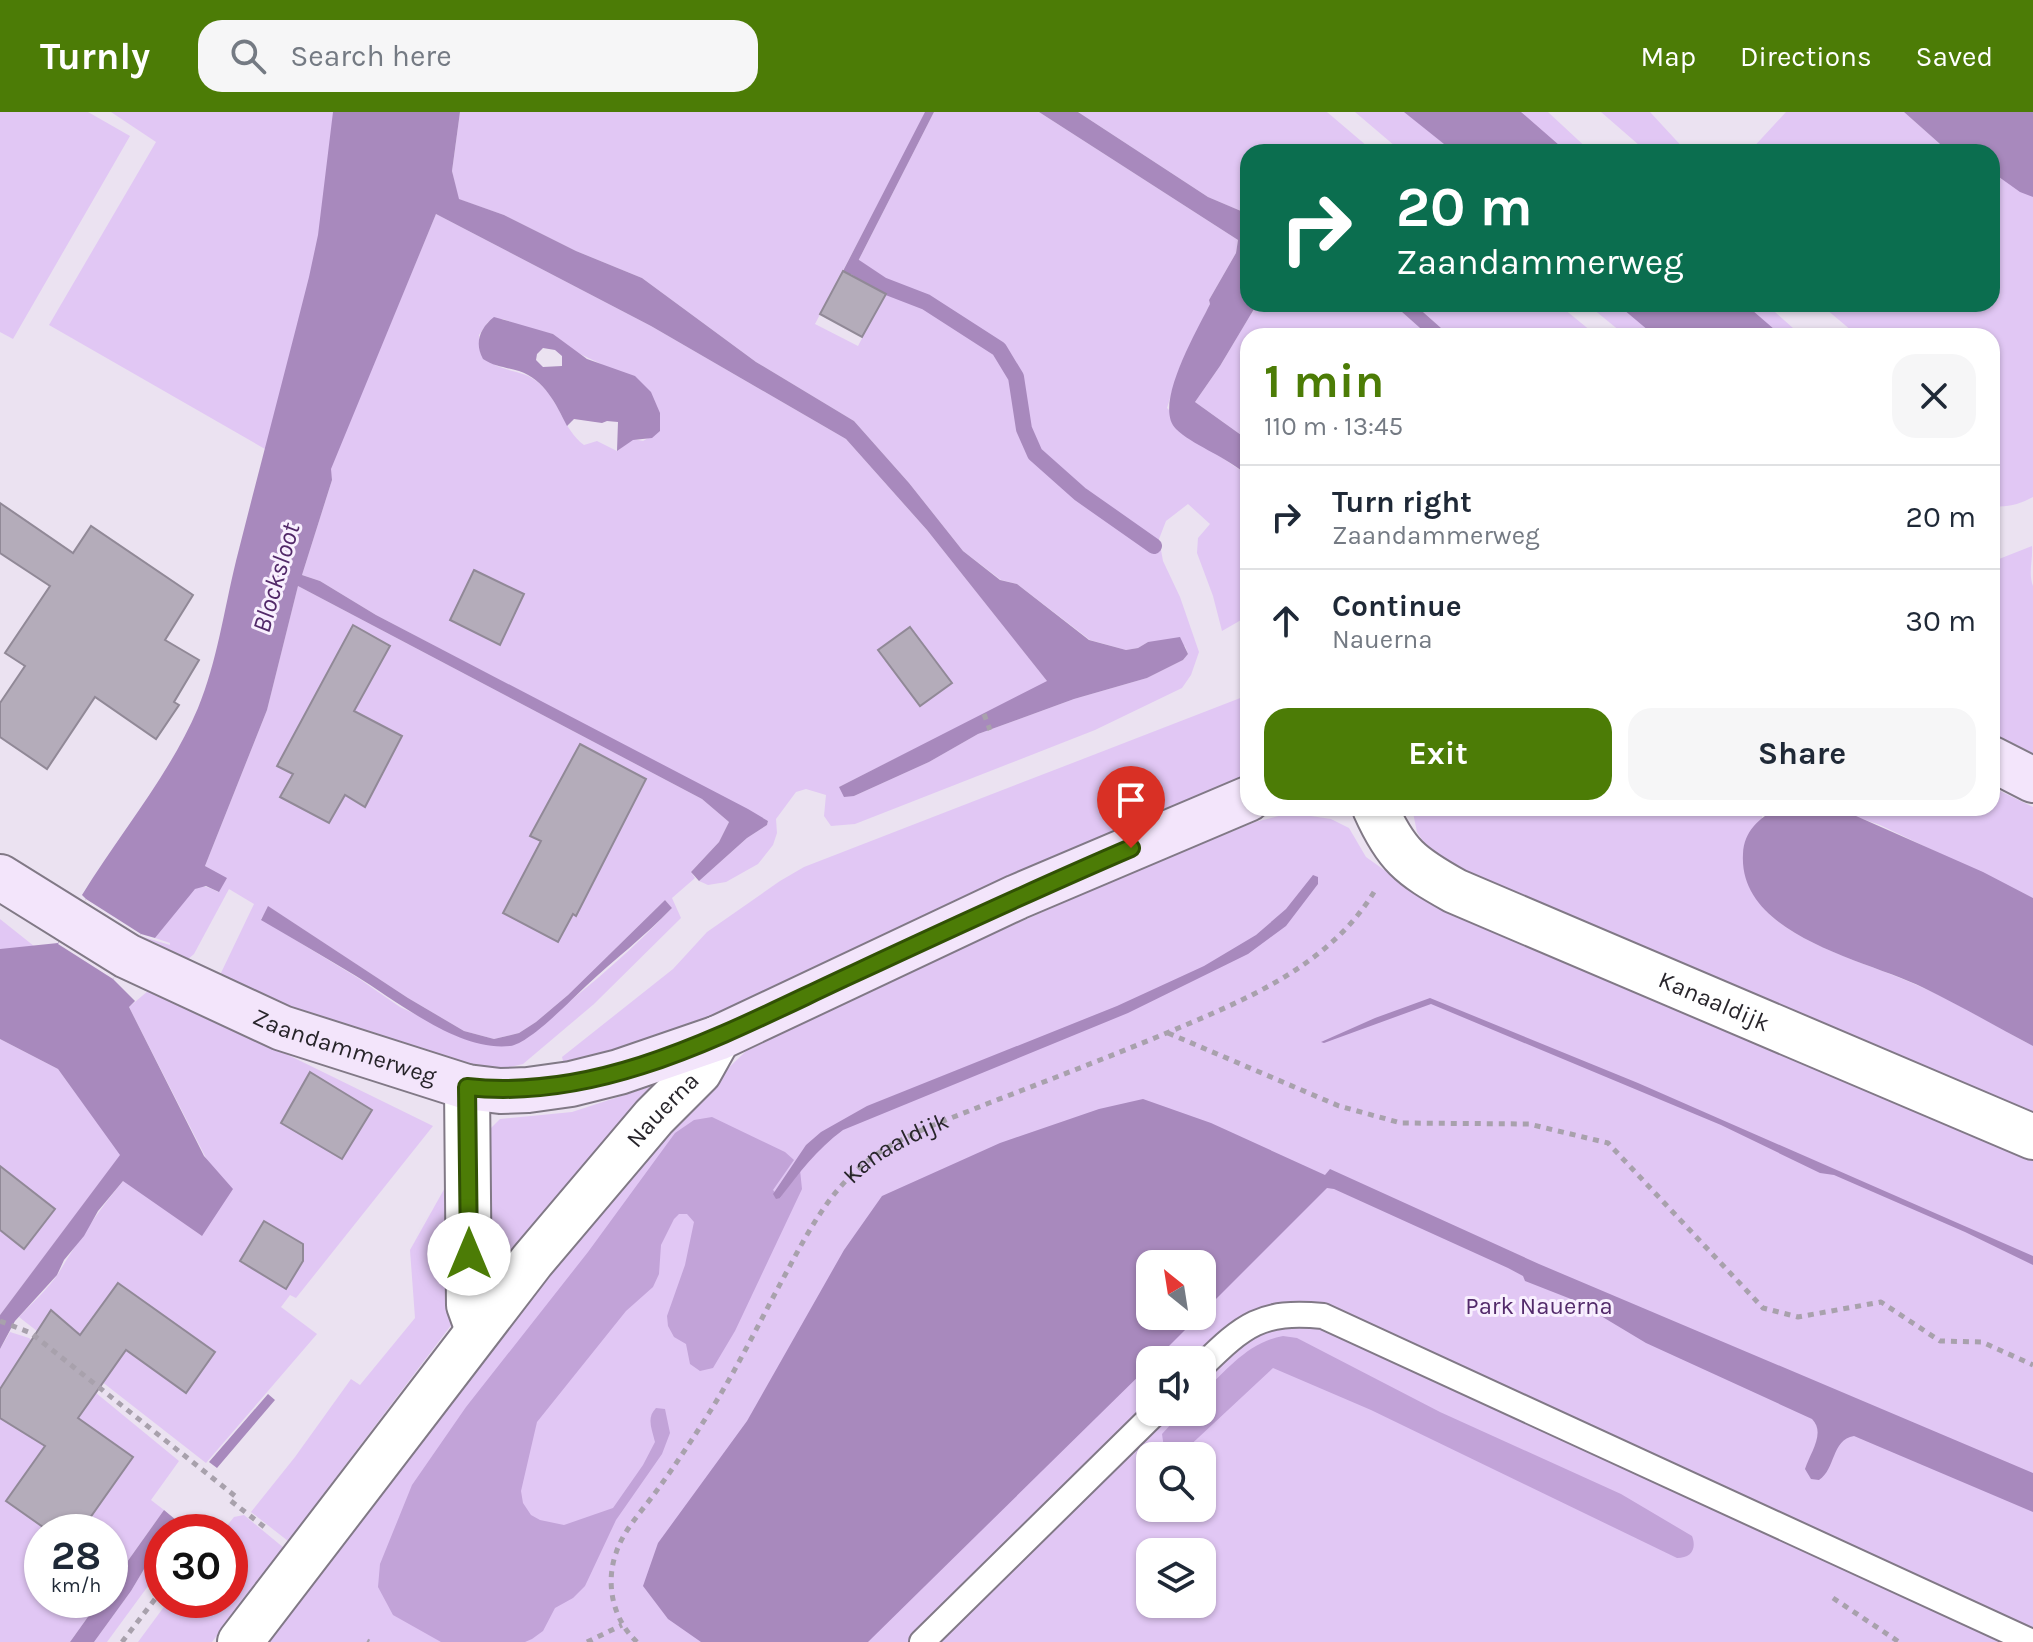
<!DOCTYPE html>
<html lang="en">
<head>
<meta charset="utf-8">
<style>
	:root { --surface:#fff; --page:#f6f6f7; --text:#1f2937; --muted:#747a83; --line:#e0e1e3; --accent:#4c7c06 }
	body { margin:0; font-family:Karla,sans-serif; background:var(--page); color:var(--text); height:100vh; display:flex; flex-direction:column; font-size:30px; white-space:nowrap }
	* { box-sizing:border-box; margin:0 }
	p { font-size:26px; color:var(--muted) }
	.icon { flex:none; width:44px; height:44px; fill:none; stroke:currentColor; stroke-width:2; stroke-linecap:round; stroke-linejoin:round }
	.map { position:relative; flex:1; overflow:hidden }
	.sheet { position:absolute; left:1240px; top:216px; width:760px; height:488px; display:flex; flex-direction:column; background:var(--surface); border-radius:24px; box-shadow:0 2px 6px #0004 }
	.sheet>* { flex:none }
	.hud { position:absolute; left:1240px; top:32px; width:760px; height:168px; border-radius:24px; box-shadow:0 2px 6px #0004; background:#0b6e4f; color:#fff; overflow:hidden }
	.needle { width:52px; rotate:330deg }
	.tools { position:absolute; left:1136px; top:1138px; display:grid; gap:16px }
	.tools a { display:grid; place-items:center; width:80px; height:80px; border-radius:16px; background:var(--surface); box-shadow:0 2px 6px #0004; font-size:40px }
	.speed { position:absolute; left:24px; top:1402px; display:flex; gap:16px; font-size:40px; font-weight:700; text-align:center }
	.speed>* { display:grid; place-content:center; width:104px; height:104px; border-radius:50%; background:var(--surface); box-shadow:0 2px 6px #0004; line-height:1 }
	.speed small { font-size:20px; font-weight:400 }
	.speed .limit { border:12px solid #d22; background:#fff; color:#111 }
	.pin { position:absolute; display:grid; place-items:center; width:68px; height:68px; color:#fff; margin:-82px -34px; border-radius:50% 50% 50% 0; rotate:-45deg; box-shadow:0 0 8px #0007 }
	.pin .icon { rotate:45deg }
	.me { position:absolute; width:88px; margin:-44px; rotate:0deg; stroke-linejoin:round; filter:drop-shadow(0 0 6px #0008) }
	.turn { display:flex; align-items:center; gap:28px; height:168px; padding:0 24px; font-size:36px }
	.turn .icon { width:104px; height:104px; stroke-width:2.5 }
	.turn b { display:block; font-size:56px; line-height:68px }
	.round { display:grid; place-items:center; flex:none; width:84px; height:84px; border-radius:24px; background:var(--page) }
	.head { display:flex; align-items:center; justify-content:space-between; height:136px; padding:0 24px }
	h1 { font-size:48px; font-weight:700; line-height:60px; color:var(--accent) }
	.button { display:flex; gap:16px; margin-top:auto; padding:16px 24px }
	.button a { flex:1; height:92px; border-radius:24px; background:var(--accent); color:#fff; font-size:32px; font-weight:700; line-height:92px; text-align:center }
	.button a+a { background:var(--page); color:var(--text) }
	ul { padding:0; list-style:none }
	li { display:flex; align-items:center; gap:24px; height:104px; padding:0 24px; border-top:2px solid var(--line) }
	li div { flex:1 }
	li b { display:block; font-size:30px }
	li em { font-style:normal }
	header { display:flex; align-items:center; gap:48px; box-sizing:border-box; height:112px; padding:0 40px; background:var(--accent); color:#fff }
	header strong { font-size:38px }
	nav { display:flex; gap:44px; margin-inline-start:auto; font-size:28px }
	.search { width:560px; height:72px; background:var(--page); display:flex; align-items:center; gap:20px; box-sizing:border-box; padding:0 28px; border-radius:24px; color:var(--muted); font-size:30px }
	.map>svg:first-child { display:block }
</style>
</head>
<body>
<header>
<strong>Turnly</strong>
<div class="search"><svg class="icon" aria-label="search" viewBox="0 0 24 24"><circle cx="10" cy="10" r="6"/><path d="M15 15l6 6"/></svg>Search here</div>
<nav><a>Map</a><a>Directions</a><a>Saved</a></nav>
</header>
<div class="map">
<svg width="2033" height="1530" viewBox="0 0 2033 1530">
	<rect width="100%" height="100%" fill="#ebe2f1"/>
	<path fill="#e1c7f4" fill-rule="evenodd" d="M0,0H88L130,24L13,227L0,220Z
		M111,0H337L330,72L272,341L49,213L156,30Z
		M460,0H926L815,212L858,234L885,182L851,163L934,0H1039L1238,128L1236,141L1209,188L1210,192L1180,254L1167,296L1209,337L1243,360L1248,359V504L1222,519L1213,484L1197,441L1198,426L1210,412L1188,392L1166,409L1159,427L1163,449L1180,485L1199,540L1191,563L1182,576L1095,618L855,712L831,714L824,704L826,683L806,677L796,680L776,707L777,721L773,733L758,752L726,770L708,773L699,769L747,726L767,713L768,709L376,503L320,469L302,463L332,368L330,357L436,102L651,214L846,327L927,418L1048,570L839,675L854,684L929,650L978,622L1074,587L1147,566L1183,548L1188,542L1185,534L1148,530L1138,536L1126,538L1090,528L1017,472L1001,468L963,439L909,371L854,309L756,250L642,166L576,139L504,103L458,87L452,59ZM503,207L526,216L553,222L576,240L601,252L660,319L643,329L633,327L617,339L597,329L584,333C563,317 560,290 540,272C527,260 515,261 500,255C493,253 485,244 480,240L479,223L488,210Z
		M1078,0H1327L1374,40H1248V102L1208,85Z
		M1355,0H1442L1480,40H1402Z
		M1499,0H1548L1591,40H1547Z
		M1601,0H1650L1687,40H1647Z
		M1786,0H1904L1949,40H1749Z
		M1992,60L2033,85V385C2020,392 2007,396 1992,394V224H1858L1820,192H1992Z
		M1257,192H1393L1429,224H1413L1403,216L1396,224H1248V328L1195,290L1220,254Z
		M1414,192H1558L1597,224H1450Z
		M1587,192H1641L1676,224H1626Z
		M1726,192H1766L1802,224H1761Z
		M2032,434C2033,448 2028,461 2033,474V641L1992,621V445L1996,441L1999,447Z
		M298,474L702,687L729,710L719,730L691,760L695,766L672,786L681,806L594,892L523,952L497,958H482L275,893L220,863L254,792L229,777L194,842L186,849L136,830L140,824L170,833V831L155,826L192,779C201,771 209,775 218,780L226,767L205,754L267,598ZM665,788L672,796C623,847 568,894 509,934L472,929L400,895L358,866L261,807L269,795L408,886L464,919L494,927L519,921L536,910L568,883Z
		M1248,583V662C1144,707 1039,749 937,797C833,845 733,907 622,938C602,943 584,950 563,949L562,945L673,857L707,820L780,769L804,755Z
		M1992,675L2033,695V786L1880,713L1831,696H1992Z
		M1412,696H1778L1762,704L1766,799C1802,835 1873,853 1919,874C1958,891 1995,914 2033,934V1012L1513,792L1431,741L1417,720Z
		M1290,701L1331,707L1349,716L1366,745L1394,765L2033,1038V1530H267L590,1108L713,971L746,939L909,859L1138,758L1255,710ZM1150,1152H1202V1204H1150ZM1150,1248H1202V1300H1150ZM1150,1344H1202V1396H1150ZM1150,1440H1202V1492H1150Z
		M0,807L49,846L0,856Z
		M148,879L273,932L272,935L433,1014L296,1186L290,1183L281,1195L317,1222L206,1351L19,1205C32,1191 48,1177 58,1162C77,1130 99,1098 124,1068L202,1124L207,1048L129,895Z
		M0,927L58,957L121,1043L0,1203Z
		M658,972L573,1066L482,1176L486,1021L500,1007L572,1000Z
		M456,1056L454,1206L452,1212L288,1429L251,1400L295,1345L351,1267L360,1273L415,1206L410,1138Z
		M10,1220L29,1226L179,1349L151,1388L164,1398L110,1474V1420H42V1488H100L70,1530H0V1237Z
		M244,1403L284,1436L212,1530H138L169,1488H230V1420H222L234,1405Z
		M162,1427V1455L107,1530H94L131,1479Z"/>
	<path fill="#c2a3d8" d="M712,1005L785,1040L794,1048L773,1078L780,1086L800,1058L802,1077L735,1219L713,1256L700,1259L690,1252L686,1232L674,1225L668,1214L667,1204L685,1153L694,1110L687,1102H679L674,1107L661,1133L659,1162L653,1175L626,1199L537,1310L521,1379L523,1391L531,1403L540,1408L564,1413L613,1396L643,1353L655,1330C652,1317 646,1306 656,1296L665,1297L670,1321L662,1342L616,1408L585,1474L573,1486L555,1496L543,1519L532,1527L525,1530H441L393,1503L378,1475L380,1452L412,1373L466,1295L588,1140L675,1021L694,1008Z
		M1283,1224L1297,1226L1440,1300L1621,1382L1692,1424C1697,1437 1691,1446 1677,1446L1371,1298L1273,1256L1184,1339L1177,1341L1164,1336L1162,1322L1182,1300H1202V1281C1227,1258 1248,1230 1283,1224Z"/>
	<path fill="#a889bd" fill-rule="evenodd" d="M333,0H460L452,59L459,87L504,103L576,139L642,166L756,250L854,309L909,371L963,439L1000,468L1017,472L1089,528L1126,538L1138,536L1148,530L1180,525L1188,542L1183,548L1147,566L1074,587L978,622L929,650L854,684L844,685L839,675L1047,569L927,418L846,327L651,214L436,102L331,357L332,368L302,463L320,469L376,503L748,697L768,709L767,713L747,726L699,769L691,760L719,730L729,710L702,687L298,474L267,598L205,754L227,766L219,780L206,774L195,777L155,826L141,822L113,867L135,889L129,895L204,1044L233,1077L202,1124L123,1069L98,1099L84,1124L64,1148L57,1163L15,1209L0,1237V1203L120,1043L58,957L0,927V837L58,831L86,787L82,783C120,721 169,664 198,596C217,550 224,498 236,449C260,354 285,260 309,165L318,123Z
		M925,0H934L851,163L843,159Z
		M1039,0H1078L1208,85L1248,102V192H1257L1220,254L1195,290L1248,328V359L1243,360C1224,344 1191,332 1176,317C1152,294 1198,217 1210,192L1209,188L1236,141L1238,128Z
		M1404,0H1521L1567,40H1454Z
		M1904,0H2033V85L2020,80L1992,60V40H1949Z
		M1393,192H1414L1450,224H1429Z
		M1617,192H1745L1782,224H1655Z
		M494,205L553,222L587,247L635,264L651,280L660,301V319L652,326L633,328L617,339L618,310L607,309L602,311L574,307L567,314C556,292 545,268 519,259C506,255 495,255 483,247C474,231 480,216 494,205ZM543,236L555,238L562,244V254L543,255L536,248L537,242Z
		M1778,696H1831L1847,700L1983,760L2033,786V934C1997,915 1961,894 1924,876C1868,848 1738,825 1743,742C1744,719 1759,706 1778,696Z
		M1313,763L1318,765V772L1286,814L1248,842L1128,901L843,1018C816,1038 800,1060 780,1086L776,1087L773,1082L806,1033L821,1020L867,994L1117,894L1204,854L1256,823L1286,797Z
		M665,788L672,796C645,824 615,847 586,874C571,888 529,932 510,934C459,940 397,889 356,864C325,845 293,827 261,808L268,794L408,886L464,919L494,927L519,921L536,910L568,883Z
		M1430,886L1638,971L2033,1144V1153L1965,1120L1834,1063L1820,1061L1721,1013L1431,892L1324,931L1321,930L1375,906Z
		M1143,987L1211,1011L1325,1063L1330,1057L1539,1152L2033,1361V1400L1854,1324C1831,1328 1836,1357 1819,1368L1811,1367L1805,1357C1810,1341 1826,1321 1812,1307L1646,1231L1576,1189L1525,1169L1523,1164L1508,1156L1334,1077L1327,1076L1202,1201V1152H1150V1204H1199L1155,1248H1150V1253L868,1530H701L668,1507L643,1474L658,1431L747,1309L844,1138L882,1084L1000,1031L1099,997Z
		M268,1282L275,1288L217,1356L209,1350Z
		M164,1398L176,1408L167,1420H162V1427L131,1479L94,1530H70L100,1488H110V1474Z"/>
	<path fill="#ebe2f1" d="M86,787L141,822L113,867L58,832Z"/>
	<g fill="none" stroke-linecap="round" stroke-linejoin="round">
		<path stroke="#a889bd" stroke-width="16" d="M855,155L882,173L926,190L999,237L1016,265L1024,317L1035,342L1080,382L1154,434"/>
	</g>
	<path fill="#b4acba" stroke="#918997" stroke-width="2" d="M843,159L886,182L862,225L820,202Z
		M0,391L73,441L91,414L193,483L165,528L199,548L174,590L179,593L156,627L95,585L47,657L0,625V591L25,554L5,541L50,474L0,441Z
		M474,458L524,482L500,533L450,508Z
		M353,513L390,534L354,599L402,624L365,695L345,683L329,711L280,685L293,662L277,654Z
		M910,515L952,571L920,594L878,538Z
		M580,632L646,667L576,804L573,802L558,830L503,801L541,729L530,724Z
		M310,960L372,998L342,1047L281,1011Z
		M0,1054L55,1097L24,1137L0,1118Z
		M264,1109L303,1132V1149L286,1177L240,1149Z
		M118,1171L215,1240L186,1281L126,1238L78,1306L133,1345L80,1420H50L6,1389L45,1334L0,1306V1277L51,1198L80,1223Z"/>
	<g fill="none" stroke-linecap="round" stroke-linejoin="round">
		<defs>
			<path id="lane" d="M1202,1254C1244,1213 1261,1198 1323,1204L2032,1530
				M922,1530L1156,1300"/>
			<g id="street">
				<path id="s2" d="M1375,696C1396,743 1410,754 1455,779L2033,1025"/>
				<path d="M467,975L469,1193L478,1218"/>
				<path id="s3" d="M240,1530L532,1149L654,1005L699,960L718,926"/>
			</g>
			<g id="secondary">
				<path d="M1992,647L2033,668"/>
				<path id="s4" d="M0,765L127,844L282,916L467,975L500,979L528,978L571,972L619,960L718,926L1017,785L1248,687"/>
			</g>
		</defs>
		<use href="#lane" stroke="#817986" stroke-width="28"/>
		<use href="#street" stroke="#817986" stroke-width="48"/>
		<use href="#secondary" stroke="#817986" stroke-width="48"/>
		<g stroke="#a8a1ac" stroke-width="5" stroke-dasharray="6 6" stroke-linecap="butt">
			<path d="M984,602L990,618"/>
			<path d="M1168,921L1339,994L1401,1011L1529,1012L1608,1031L1763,1196L1798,1205L1881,1190L1940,1229L1982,1230L2033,1253"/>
			<path d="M0,1209L31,1221L235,1384"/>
			<path d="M231,1389L267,1417"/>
			<path d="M1833,1486L1899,1530"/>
			<path d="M367,1529L369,1530"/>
			<path d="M122,1530L162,1478"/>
			<path d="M587,1530L622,1513"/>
			<path id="s1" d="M637,1530C613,1508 605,1472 616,1441C623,1419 641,1400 655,1381C674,1355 692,1328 709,1301C737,1257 760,1209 785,1163C809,1118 831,1075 874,1044C909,1020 950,1007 989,991C1049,968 1109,945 1169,920C1245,888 1329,854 1374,780"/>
		</g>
		<use href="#lane" stroke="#fff" stroke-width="24"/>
		<use href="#street" stroke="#fff" stroke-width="44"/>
		<use href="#secondary" stroke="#f3e5fb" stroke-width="44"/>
	</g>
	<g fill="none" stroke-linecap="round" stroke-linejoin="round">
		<defs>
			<path id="route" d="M469,1142L467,975C606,990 733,917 855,861C947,818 1038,776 1131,736"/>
		</defs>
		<use href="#route" stroke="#315104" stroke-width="20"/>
		<use href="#route" stroke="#4c7c06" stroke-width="14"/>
	</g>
	<g text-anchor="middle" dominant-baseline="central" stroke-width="6" stroke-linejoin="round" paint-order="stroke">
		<g font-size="24" fill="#28252b" stroke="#f8effe">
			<text stroke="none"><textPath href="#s2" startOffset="400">Kanaaldijk</textPath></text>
			<text stroke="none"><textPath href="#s4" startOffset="386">Zaandammerweg</textPath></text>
			<text stroke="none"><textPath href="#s3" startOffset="680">Nauerna</textPath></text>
			<text stroke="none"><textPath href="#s1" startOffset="596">Kanaaldijk</textPath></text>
		</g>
		<g font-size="24" fill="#532b6b" stroke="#f8effe">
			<text x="1539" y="1194">Park Nauerna</text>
		</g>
		<g font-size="26" font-style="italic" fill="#512868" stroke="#f8effe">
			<text transform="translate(276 466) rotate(-74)">Blocksloot</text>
		</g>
	</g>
</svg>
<div class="tools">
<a><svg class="needle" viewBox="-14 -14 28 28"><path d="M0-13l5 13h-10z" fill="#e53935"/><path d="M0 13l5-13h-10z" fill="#747a83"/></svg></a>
<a><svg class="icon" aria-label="sound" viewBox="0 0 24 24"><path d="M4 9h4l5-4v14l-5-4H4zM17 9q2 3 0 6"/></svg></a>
<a><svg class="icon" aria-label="search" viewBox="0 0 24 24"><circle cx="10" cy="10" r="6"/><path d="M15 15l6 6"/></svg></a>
<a><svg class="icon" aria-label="layers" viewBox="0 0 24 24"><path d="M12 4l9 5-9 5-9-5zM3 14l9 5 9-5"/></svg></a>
</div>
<div class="speed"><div>28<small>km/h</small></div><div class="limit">30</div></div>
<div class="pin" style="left:1131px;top:736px;background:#d93025"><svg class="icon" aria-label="arrive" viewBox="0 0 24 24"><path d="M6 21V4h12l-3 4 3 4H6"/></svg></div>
<svg class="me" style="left:469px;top:1142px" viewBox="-20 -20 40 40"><circle r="19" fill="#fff"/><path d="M0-13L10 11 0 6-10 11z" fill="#4c7c06"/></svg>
<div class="hud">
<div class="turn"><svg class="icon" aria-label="right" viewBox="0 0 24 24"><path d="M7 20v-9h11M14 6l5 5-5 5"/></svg><div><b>20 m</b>Zaandammerweg</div></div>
</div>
<section class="sheet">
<div class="head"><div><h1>1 min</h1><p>110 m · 13:45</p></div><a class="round"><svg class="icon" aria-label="close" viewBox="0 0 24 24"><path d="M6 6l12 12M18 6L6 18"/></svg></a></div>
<ul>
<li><svg class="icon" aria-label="right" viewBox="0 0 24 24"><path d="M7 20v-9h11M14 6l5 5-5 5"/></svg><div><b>Turn right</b><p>Zaandammerweg</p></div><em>20 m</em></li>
<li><svg class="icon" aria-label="ahead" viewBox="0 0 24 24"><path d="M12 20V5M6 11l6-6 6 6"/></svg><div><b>Continue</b><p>Nauerna</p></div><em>30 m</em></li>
</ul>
<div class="button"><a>Exit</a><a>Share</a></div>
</section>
</div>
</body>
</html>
